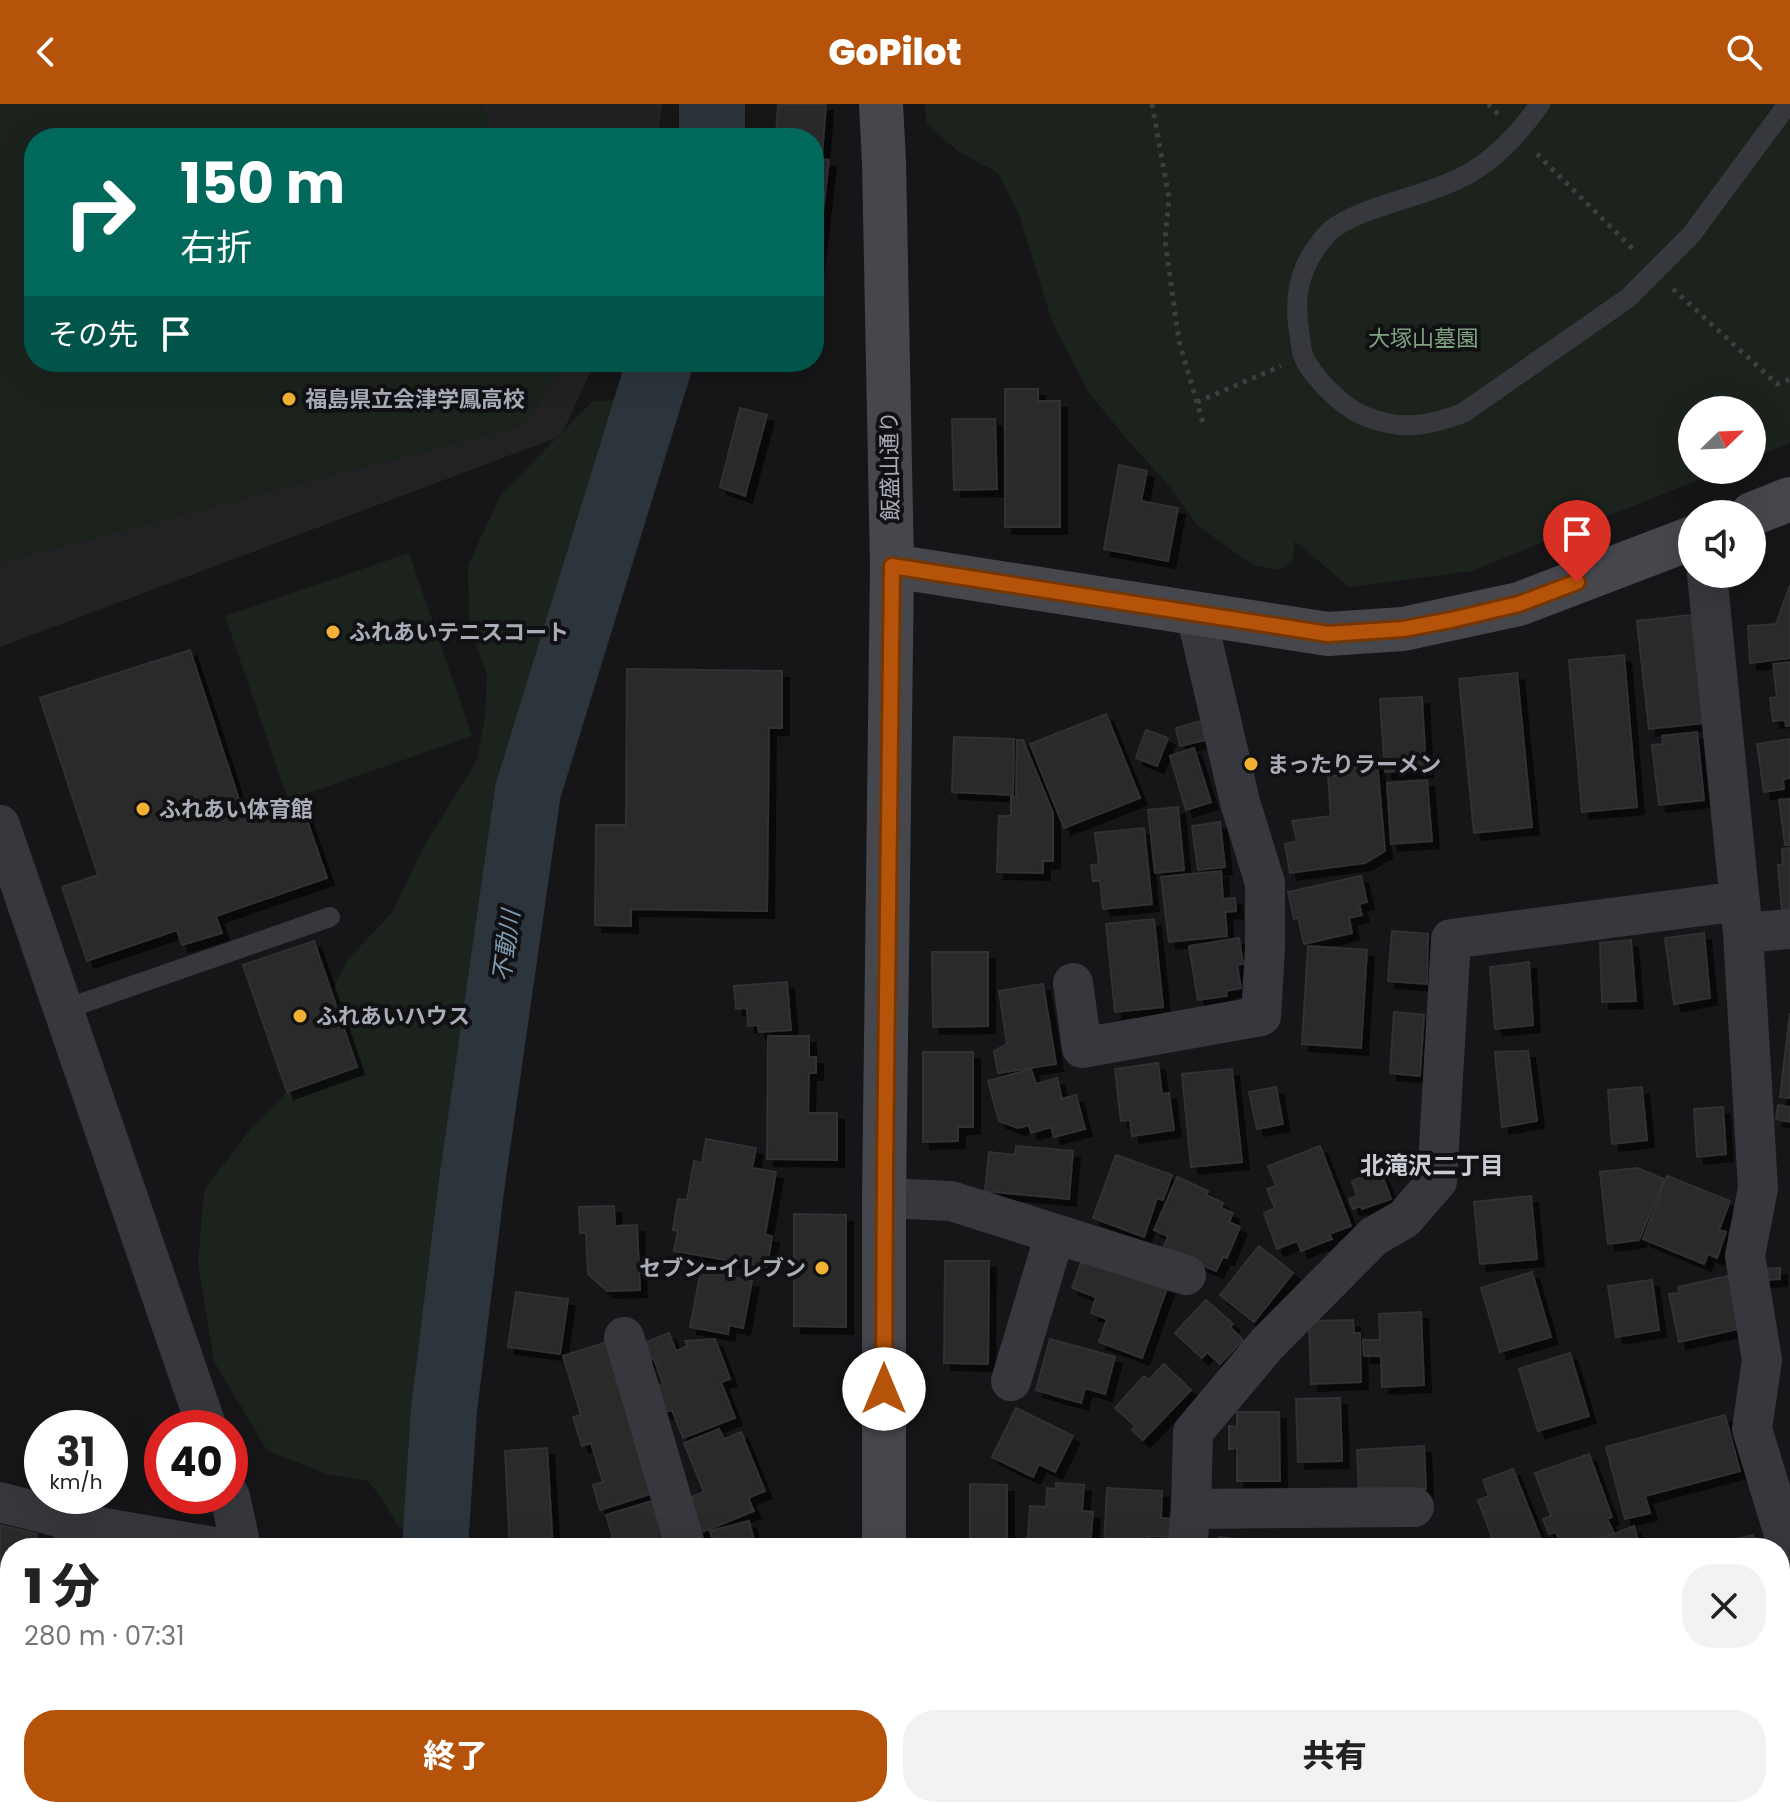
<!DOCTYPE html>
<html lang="ja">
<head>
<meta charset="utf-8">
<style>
	:root { --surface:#fff; --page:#f2f2f2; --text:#222; --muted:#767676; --accent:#b45309 }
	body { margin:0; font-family:Poppins,"Noto Sans JP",sans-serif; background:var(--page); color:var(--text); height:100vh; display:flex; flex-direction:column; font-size:30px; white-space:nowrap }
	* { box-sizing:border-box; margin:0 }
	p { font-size:26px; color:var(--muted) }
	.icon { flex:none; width:44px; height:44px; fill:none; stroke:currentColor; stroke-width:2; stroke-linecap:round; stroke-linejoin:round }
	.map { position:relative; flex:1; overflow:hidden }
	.sheet { position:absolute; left:0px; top:1434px; width:1790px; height:280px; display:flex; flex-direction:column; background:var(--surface); border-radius:32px 32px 0 0; box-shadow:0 8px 32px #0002 }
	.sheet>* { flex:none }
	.banner { position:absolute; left:24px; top:24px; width:800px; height:244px; border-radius:32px; box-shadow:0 8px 32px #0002; background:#00695c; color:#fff; overflow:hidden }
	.needle { width:52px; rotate:67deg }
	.fabs { position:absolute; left:1678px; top:292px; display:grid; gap:16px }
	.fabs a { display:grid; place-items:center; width:88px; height:88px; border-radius:50%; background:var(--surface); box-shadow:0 8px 32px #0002; font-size:40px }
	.speed { position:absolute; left:24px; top:1306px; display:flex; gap:16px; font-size:40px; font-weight:700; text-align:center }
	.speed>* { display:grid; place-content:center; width:104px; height:104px; border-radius:50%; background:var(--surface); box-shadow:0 8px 32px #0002; line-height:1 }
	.speed small { font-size:20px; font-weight:400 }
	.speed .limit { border:12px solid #d22; background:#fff; color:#111 }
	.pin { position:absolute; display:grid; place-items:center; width:68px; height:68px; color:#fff; margin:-82px -34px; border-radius:50% 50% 50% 0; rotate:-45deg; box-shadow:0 0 8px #0007 }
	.pin .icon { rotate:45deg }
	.me { position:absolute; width:88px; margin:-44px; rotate:0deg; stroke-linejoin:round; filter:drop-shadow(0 0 6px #0008) }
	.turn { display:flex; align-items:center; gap:28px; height:168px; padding:0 24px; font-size:36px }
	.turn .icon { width:104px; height:104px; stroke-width:2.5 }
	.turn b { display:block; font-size:56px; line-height:68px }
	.then { display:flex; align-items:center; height:76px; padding:0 24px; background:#0003; gap:16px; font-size:30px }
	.round { display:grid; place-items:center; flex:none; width:84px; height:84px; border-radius:32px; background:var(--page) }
	.headline { display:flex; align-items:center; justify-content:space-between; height:136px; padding:0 24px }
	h1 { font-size:48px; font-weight:800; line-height:60px }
	.primary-button { display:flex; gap:16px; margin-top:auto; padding:16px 24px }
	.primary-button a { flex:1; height:92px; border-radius:32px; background:var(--accent); color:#fff; font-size:32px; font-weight:800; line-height:92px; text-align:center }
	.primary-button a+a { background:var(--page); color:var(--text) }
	header { display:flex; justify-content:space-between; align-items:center; height:104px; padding:0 24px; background:var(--accent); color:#fff; font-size:36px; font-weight:800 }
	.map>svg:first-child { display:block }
</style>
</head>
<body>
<header><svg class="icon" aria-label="back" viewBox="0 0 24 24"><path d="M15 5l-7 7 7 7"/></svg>GoPilot<svg class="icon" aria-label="search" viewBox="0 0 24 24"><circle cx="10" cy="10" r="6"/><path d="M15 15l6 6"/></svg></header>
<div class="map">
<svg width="1790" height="1714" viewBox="0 0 1790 1714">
	<defs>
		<filter id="shadow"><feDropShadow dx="7" dy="7" stdDeviation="0" flood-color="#0009"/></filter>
	</defs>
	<rect width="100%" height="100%" fill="#161618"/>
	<path fill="#222225" d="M0,0H662L658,34H34V258H595L561,332L0,543Z"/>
	<path fill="#1c231d" d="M0,0H483L495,34H34V258H564L526,321L0,459Z
		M924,0H1790V339L1752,354V306H1692V366H1723L1472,467L1349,483L1295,437L1292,456L1280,466L1253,461L1198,422L1166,378L1131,340L1089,289L1052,218L1020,113L998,69L959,48L927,20Z
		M619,296L627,303L628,323L525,655L489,873L474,1003L448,1151L430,1323L424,1411L411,1423H398L384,1397L368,1377L330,1371L267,1347L214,1257L198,1159L204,1086L252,1023L286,989L358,963L332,886L348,855L392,809L423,744L477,656L485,612L487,571L469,520L468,461L502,389L593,297Z
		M409,449L472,632L288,696L225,512Z"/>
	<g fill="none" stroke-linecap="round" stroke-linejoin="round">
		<path stroke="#2c353c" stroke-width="66" d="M712,34V0
			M435,1444L444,1306L472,1078L528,687L660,258
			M415,1704L419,1714"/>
	</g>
	<path fill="#29292c" stroke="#303034" stroke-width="2" filter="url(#shadow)" d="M778,0H826L822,52L814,51V34H776Z
		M586,29L620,33V34H585Z
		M814,55L829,56L816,169H814Z
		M1005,285H1038V297H1060V423H1005Z
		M740,304L767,311L745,392L720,383Z
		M952,315H995L997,385L954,386Z
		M1119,361L1147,367L1141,397L1178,404L1168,457L1104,445Z
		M1790,481V554L1750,559L1748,522L1776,520Z
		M1691,511L1703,619L1649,625L1637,517Z
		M190,546L247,720L302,702L327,774L216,812L222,829L182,841L177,826L87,857L62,783L98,771L40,594Z
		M1624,551L1637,703L1582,708L1569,556Z
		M1790,558V622H1786L1785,616L1773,617L1770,594L1777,593L1773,560Z
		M627,565L782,567V624H769L767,807L631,805V822L595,821L596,721H626Z
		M1517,569L1532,723L1474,729L1459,575Z
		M1422,593L1426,666L1385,668L1380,595Z
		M1106,610L1140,694L1064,724L1030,640Z
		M1201,617L1205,636L1180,642L1176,624Z
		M1146,626L1168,634L1157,662L1136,654Z
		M1697,628L1704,696L1659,701L1652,641L1663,640L1662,632Z
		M954,633L1014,635L1013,691L952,688Z
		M1790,635V674L1783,675L1784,685L1764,688L1757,640Z
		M1017,636H1023L1053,709V757H1043V769L997,768L999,712H1011V692L1016,693Z
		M1194,644L1211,698L1186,706L1170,652Z
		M1377,657L1385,747L1365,759L1290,769L1285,740L1297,737L1292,717L1331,712L1328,672L1348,671V659Z
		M1427,676L1432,737L1391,740L1387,679Z
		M1790,695V741H1785L1779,696Z
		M1178,703L1184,766L1155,769L1148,706Z
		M1220,718L1225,763L1198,766L1192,722Z
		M1144,724L1152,800L1103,805L1100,777H1093L1091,761L1099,760L1095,729Z
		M1790,744V807L1782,808L1778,761H1783L1782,745Z
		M1221,767L1223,795L1235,794L1236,807L1225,808L1227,832L1169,838L1161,773Z
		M1361,772L1367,798L1359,800L1362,811L1349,814L1352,829L1304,840L1298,813L1294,815L1288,788Z
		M1154,815L1163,903L1115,908L1106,820Z
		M1392,827L1428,830L1427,880L1388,877Z
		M1704,829L1710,894L1674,900L1665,834Z
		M1239,834L1243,860L1237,861L1241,884L1226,887L1227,892L1198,896L1189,842Z
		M1631,836L1636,897L1602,898L1600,839Z
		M314,837L357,963L287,988L243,861Z
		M1308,842L1367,846L1361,944L1302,940Z
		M932,848H988V922L933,923Z
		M1529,858L1533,921L1495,925L1490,863Z
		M787,878L791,926L759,928L758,921L748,922L747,904L736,905L734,882Z
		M1043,880L1056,960L998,969L994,947L1007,940L999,887Z
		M1394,908L1424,911L1420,972L1390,969Z
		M1790,909V994L1780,993Z
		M768,932H809V953H816V969H809L808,1009H837V1056L767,1055Z
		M1528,947L1537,1017L1502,1023L1495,948Z
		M923,948H973V1023H958V1037L923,1038Z
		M1158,959L1162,990L1169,989L1174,1026L1132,1032L1130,1016L1121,1017L1115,965Z
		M1031,965L1036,980L1057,974L1062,995L1076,991L1085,1025L1054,1033L1051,1023L1031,1029L1029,1021L1018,1024L999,1017L988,977Z
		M1232,965L1242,1058L1191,1063L1182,970Z
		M1276,983L1283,1020L1257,1025L1249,988Z
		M1642,983L1647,1036L1612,1040L1608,986Z
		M1778,1001L1790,1003V1018L1776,1015Z
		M1723,1003L1726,1050L1697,1053L1694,1005Z
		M706,1035L756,1044L752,1064L776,1068L765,1131L772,1132L767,1163L674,1147L678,1127L673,1126L678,1095L687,1096L694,1057L702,1059Z
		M1016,1042L1073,1047L1069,1095L985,1087L989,1048L1015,1051Z
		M1320,1042L1351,1122L1329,1130L1332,1135L1301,1147L1297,1137L1277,1145L1264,1109L1275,1104L1267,1085L1276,1082L1268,1062Z
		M1116,1051L1172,1071L1163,1096L1157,1094L1144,1133L1093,1114Z
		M1637,1064L1664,1075L1639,1136L1608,1140L1600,1068Z
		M1380,1066L1391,1095L1362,1105L1361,1102L1353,1105L1349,1095L1357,1092L1352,1077Z
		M1667,1072L1730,1097L1719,1126L1726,1128L1717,1154L1708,1150L1704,1160L1643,1135Z
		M1177,1073L1208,1087L1206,1091L1223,1099L1221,1104L1233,1109L1229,1118L1240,1123L1227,1154L1223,1153L1216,1167L1163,1145L1168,1132L1154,1126Z
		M1531,1092L1537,1155L1480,1160L1474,1098Z
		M614,1102L615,1122L637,1121L640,1186L607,1187L588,1170L586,1129H580L579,1103Z
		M794,1110L846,1111V1223L794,1222Z
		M1259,1142L1293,1169L1254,1218L1220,1191Z
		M1083,1153L1167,1184L1142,1254L1099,1238L1107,1215L1091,1209L1096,1193L1072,1184Z
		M945,1157H989L988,1260L944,1259Z
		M1780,1164V1175L1764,1176L1763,1165Z
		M701,1167L752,1177L743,1224L729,1221L728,1230L690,1223Z
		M1532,1168L1551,1233L1500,1248L1481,1184Z
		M1728,1172L1738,1225L1679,1238L1669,1190L1679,1189L1678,1183Z
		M1652,1176L1659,1226L1616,1233L1608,1182Z
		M516,1188L568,1195L560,1250L508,1243Z
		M1206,1196L1233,1220L1230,1223L1243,1236L1220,1260L1207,1248L1202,1254L1175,1229Z
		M1421,1208L1424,1281L1382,1283L1381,1252H1364L1363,1236H1380L1379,1210Z
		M1353,1216L1354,1229H1360L1361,1278L1311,1280L1309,1217Z
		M669,1229L676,1247L688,1242L685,1237L715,1235L730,1275L721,1278L735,1314L683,1334L672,1306L664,1308L655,1283L663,1280L654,1255L647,1257L641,1240Z
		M1050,1235L1115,1253L1105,1290L1085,1284L1081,1299L1036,1286Z
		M607,1238L653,1389L600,1406L593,1381L603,1378L591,1339L582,1342L573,1313L581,1311L563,1252Z
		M1570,1249L1589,1312L1538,1327L1519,1265Z
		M1164,1260L1191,1286L1143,1336L1132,1326L1135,1322L1115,1304L1144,1272L1149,1276Z
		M1340,1294L1342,1357L1298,1358L1296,1295Z
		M1016,1304L1073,1332L1055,1368L1039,1360L1033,1373L992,1353Z
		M1237,1308H1279L1280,1377H1237V1344L1229,1345V1322L1237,1323Z
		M1725,1311L1740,1367L1645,1392L1650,1409L1625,1415L1606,1343Z
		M719,1325L724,1335L741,1328L765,1387L748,1394L754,1407L695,1431L681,1397L704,1388L684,1339Z
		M1424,1342L1426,1385L1359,1388L1357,1346Z
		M547,1344L553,1444H510L505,1347Z
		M1589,1350L1612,1413L1607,1415L1614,1429L1569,1444H1562L1556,1428L1549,1430L1543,1415L1551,1412L1535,1369Z
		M1513,1365L1544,1443L1496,1444L1478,1396L1489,1392L1483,1376Z
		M1056,1379L1084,1381L1082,1407L1093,1408L1090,1444H1027L1030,1402L1046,1403L1047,1384L1056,1385Z
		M970,1380L1007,1381V1444H970Z
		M1107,1384L1162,1387L1161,1414L1171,1415V1433L1148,1432V1443L1104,1441Z
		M655,1396L670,1444H616L606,1411Z
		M749,1417L756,1444H715L710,1427Z
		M0,1421L37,1430L33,1444H10V1487L0,1490Z
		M1634,1422L1640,1444H1578Z
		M1753,1431L1756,1444H1702V1443Z
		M55,1432L79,1437L71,1444H48Z
		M1219,1433L1282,1440V1444H1218Z
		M0,1615H10L9,1659L0,1658Z
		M1780,1635L1789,1672L1780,1674Z
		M94,1704H132V1714L93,1712Z
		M306,1704H356L355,1710L306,1706Z
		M515,1704H580L581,1714H515Z
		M681,1704H710V1714H681Z
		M730,1704H781L783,1710L772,1714H734Z
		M1106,1704H1154L1155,1714H1098L1107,1712Z
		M1171,1704H1222L1226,1714H1176Z
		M1272,1704H1304V1714H1250V1705Z
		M1371,1704H1419V1714H1371Z
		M1440,1704H1481L1482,1714H1440Z
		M1486,1704H1513L1516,1714H1489Z
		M1534,1704H1558L1560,1714H1537Z
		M1596,1704H1650L1652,1714H1598Z
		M1731,1704L1733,1714H1702Z
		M189,1706L237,1710L236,1714H189Z
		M993,1710L1067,1713V1714H992Z"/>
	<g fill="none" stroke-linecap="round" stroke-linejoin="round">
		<path stroke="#3d3f44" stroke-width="5" stroke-dasharray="4 6" stroke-linecap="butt" d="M1152,0L1169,94L1165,136L1179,237L1204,323
			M1488,0L1499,11
			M1537,50L1635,147
			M1673,185L1777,280L1790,275
			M1197,298L1281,262
			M1524,1704L1527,1714"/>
		<path stroke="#37383d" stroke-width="20" d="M1540,0C1519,30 1494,58 1460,74C1421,94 1373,99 1335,123C1330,126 1326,131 1322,136C1298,165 1293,196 1300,233C1301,239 1301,246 1303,251C1311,272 1342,302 1362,311C1399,327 1426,323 1463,309L1628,194L1691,131L1788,0
			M63,906L330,813"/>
		<path stroke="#37383d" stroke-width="40" d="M1707,470L1743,829L1758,1084L1745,1152L1762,1256L1752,1325L1790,1450
			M0,721L207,1324
			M1743,829L1790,825
			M1073,879L1082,944L1261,912L1265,845V779L1240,698L1196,510
			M884,1094L951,1097L1186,1171
			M624,1233L686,1444
			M1011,1277L1055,1130
			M230,1392L241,1444
			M0,1398L93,1422L220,1444
			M1191,1405L1414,1403
			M1187,1444L1191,1405L1193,1328L1267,1240L1374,1132L1404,1115L1437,1077L1451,835L1740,797
			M0,1504L10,1499
			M1780,1584L1790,1582
			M0,1680L10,1682
			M66,1704L70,1710V1714
			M1324,1704V1714
			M252,1714L253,1704"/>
		<path stroke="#45474d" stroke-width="44" d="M881,0L884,58L892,462L884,1094V1444
			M1752,410L1790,395
			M892,462L1328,530L1403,525L1519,500L1692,434
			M883,1714V1704"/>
	</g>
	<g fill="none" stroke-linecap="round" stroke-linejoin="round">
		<defs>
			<path id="route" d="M884,1285L885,1064L892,462L1328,530L1403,525L1451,516L1519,500L1577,478"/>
		</defs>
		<use href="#route" stroke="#753606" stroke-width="20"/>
		<use href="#route" stroke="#b45309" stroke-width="14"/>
	</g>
	<g fill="#f2b134" stroke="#111113" stroke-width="3">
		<circle cx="289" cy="295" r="8"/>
		<circle cx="333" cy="528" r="8"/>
		<circle cx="1251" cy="660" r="8"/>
		<circle cx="143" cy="705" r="8"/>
		<circle cx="300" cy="912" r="8"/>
		<circle cx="822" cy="1164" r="8"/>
	</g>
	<g text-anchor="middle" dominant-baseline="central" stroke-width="8" stroke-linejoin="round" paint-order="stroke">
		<g font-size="22" fill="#7fa381" stroke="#111113">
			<text x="1423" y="234">大塚山墓園</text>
		</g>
		<g font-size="22" font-weight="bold" fill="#a8adb8" stroke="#111113" text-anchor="start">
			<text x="305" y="295">福島県立会津学鳳高校</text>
			<text x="349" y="528">ふれあいテニスコート</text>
			<text x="1267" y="660">まったりラーメン</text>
			<text x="159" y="705">ふれあい体育館</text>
			<text x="316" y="912">ふれあいハウス</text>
			<text x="806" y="1164" text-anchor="end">セブン-イレブン</text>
		</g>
		<g font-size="22" fill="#a8adb8" stroke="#111113">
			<text transform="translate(890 362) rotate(-91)">飯盛山通り</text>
		</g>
		<g font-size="24" font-style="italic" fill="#7f9bb3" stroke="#111113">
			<text transform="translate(506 842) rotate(-82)">不動川</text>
		</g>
		<g font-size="24" font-weight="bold" fill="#c9ccd4" stroke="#111113">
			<text x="1432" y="1061">北滝沢二丁目</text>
		</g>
	</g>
</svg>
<div class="fabs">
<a><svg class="needle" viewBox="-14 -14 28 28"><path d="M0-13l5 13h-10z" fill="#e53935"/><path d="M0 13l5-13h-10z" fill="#767676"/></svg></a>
<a><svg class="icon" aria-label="sound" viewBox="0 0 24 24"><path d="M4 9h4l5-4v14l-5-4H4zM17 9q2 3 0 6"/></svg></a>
</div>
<div class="speed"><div>31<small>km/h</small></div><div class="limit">40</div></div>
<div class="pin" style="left:1577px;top:478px;background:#d93025"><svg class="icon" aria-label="arrive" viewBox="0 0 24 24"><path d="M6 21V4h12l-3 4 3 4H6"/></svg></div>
<svg class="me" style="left:884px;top:1285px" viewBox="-20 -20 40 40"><circle r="19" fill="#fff"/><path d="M0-13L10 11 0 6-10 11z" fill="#b45309"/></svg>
<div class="banner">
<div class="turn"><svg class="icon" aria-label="right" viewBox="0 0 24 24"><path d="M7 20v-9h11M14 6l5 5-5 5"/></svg><div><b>150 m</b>右折</div></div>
<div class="then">その先<svg class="icon" aria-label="arrive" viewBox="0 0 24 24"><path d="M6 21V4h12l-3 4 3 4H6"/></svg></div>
</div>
<section class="sheet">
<div class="headline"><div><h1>1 分</h1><p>280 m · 07:31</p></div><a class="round"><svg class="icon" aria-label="close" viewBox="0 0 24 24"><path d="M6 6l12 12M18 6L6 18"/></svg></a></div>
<div class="primary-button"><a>終了</a><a>共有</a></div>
</section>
</div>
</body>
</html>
